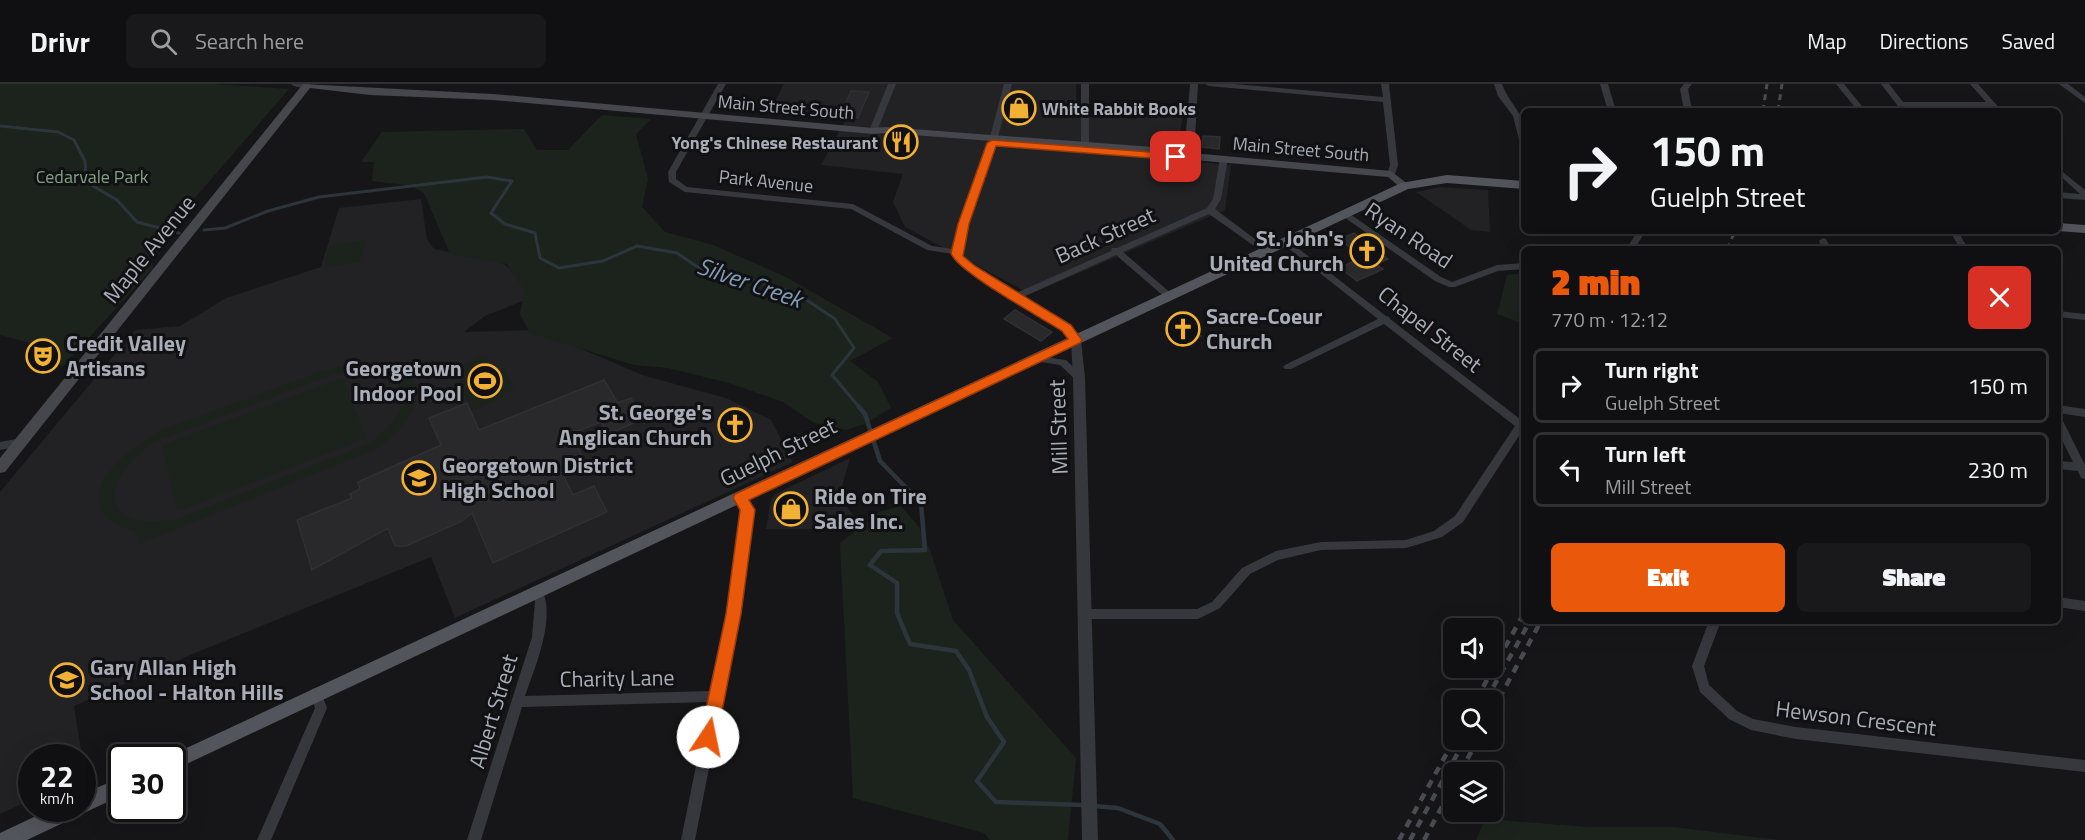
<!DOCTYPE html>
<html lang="en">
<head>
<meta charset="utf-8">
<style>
	:root { --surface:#101012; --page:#19191b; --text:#f1f3f6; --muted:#9c9d9f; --line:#303032; --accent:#ea580c }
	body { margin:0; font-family:"Titillium Web",sans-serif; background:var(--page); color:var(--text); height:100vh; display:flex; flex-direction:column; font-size:22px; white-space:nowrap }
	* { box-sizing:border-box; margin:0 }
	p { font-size:20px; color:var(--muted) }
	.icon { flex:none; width:33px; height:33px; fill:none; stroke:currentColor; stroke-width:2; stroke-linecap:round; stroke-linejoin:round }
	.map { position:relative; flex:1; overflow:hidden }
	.drawer { position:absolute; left:1521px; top:162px; width:540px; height:378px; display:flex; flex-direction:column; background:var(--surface); border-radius:9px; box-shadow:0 6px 24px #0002,0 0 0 2px var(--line) }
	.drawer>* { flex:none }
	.hud { position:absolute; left:1521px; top:24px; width:540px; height:126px; border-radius:9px; box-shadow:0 6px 24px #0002,0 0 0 2px var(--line); background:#101012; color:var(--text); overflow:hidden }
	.controls { position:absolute; left:1443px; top:534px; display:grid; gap:12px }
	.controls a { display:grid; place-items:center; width:60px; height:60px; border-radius:9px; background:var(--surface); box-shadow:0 6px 24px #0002,0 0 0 2px var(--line); font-size:30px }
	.speed { position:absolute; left:18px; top:660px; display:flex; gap:12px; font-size:30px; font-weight:700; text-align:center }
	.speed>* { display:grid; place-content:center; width:78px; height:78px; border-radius:50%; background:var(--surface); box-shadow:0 6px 24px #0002,0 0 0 2px var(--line); line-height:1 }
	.speed small { font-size:15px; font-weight:400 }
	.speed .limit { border:3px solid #111; border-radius:9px; background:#fff; color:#111 }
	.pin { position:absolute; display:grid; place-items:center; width:51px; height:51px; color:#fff; margin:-26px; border-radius:12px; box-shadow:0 3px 9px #0006 }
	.me { position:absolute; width:66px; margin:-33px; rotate:11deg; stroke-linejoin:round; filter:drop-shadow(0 0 4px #0008) }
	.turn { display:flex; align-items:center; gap:21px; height:126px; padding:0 30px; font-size:27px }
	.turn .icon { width:78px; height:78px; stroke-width:2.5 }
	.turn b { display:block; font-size:42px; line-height:51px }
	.round { display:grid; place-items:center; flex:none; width:63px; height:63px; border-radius:9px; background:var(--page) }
	.summary { display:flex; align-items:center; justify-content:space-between; height:102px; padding:0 30px }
	h1 { font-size:36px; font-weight:800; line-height:45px; color:var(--accent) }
	.primary-button { display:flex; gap:12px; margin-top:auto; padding:12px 30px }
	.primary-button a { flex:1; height:69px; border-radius:9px; background:var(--accent); color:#fff; font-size:24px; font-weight:800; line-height:69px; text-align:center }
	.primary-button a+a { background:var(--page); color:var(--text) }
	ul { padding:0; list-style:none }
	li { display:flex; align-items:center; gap:18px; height:75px; margin:0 12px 9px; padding:0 18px; border:3px solid var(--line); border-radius:9px }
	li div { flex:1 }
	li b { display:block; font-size:22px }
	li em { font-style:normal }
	header { display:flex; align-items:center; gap:36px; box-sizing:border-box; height:84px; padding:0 30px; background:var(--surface); border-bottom:2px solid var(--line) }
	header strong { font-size:28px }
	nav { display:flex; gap:33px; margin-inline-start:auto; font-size:21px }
	.search { width:420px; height:54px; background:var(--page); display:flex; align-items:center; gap:15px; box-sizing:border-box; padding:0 21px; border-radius:9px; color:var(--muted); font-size:22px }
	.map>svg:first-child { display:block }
</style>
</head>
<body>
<header>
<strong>Drivr</strong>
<div class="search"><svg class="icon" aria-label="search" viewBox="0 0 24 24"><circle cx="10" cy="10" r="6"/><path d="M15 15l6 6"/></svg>Search here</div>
<nav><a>Map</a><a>Directions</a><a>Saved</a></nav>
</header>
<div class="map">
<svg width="2085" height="756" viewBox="0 0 2085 756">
	<rect width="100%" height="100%" fill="#161618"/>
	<path fill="#222225" d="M784,0H1076L1077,31L1137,35L1136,21L1184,24L1176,76L1231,81L1225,126L1030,210L905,143L893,118L903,90L821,81L845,37L768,31Z
		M1439,103L1488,106L1490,148L1471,146L1416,108Z
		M421,115L427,155L434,165L500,177L529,200L525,216L485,232L464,248L538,246L642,291L726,314L771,336L793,378L455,534L431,473L195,569L74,622L82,673L32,674L31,716L0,730V408L135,246L180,242L226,214L321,183L339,124Z
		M850,374L839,413L854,432L831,445H766L771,415L775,410Z"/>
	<path fill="#1c231d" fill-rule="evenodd" d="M0,0H213L289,5L150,166L153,184L62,283L41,262L0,251Z
		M602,31L651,35L636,50L648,95L642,123L665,148L713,161L784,192L893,254L850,277L878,298L891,324L865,340L846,346L814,339L783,318L729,299L668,284L634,281L530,249L520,230L525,207L507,180L450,170L424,109L408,101L372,97L374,78H361L382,48L524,45L537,66H568Z
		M366,156L360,178L324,183L330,161Z
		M1524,189V240L1497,230L1507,191Z
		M486,272L494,288L504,284L515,306L503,310L504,313L471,327L453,284Z
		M360,278C438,277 427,333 374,366L139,460L137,448C52,426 126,361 169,343L322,287ZM367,287C426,294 402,338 368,360L177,435C97,449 98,395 155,358L331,291Z
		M343,294L366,354L177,428L162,361Z
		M901,422L919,443L930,466L953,536L1076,674L1068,756H990L984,749L853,714L840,459L879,428Z
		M1485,735L1588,743H1673L1779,756H1476Z"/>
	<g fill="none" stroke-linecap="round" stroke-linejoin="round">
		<path stroke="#2c353c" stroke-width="3" d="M0,42L58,48L74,56L85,77L86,94L93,102L117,116L137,138L179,149
			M204,146L225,144L268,127L319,113L487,93L512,97L491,129L505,140L535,149L540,174L559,184L603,177L637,162L677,169L705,188L751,195L798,210L835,235L854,264L832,291L860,324"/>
		<path stroke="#2c353c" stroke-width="4.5" d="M859,323L865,330L880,377L921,419L925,466L881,467L870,481L897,499V529L910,560L956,567L969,586L987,633L1004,658L977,697L996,718L1084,721
			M1094,722L1118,724L1160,740L1173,756"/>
	</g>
	<path fill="#29292c" stroke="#303034" stroke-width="1.5" d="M851,7L869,8L858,34L840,33Z
		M1203,52L1220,53L1219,65L1202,63Z
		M1354,149L1388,175L1376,180L1383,185L1357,197L1340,184L1362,173L1340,155Z
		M1015,226L1052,248L1041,257L1004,235Z
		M1179,232L1201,252L1187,259L1165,239Z
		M604,296L618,319L631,314L643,335L608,350L601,338L570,350L586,379L562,389L573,411L594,402L607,428L493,479L472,429L462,437L406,462H395L388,444L312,486L297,436L352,414L350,410L360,405L358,398L441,361L429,334L467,319L479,346Z"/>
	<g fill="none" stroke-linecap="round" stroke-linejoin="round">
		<path fill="#37383d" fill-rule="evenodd" d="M718,0H726L676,88V95L687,103L853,120L932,162L953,165L959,140L990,53L1004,0H1012L998,53L967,140L961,169C966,183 1003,200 1016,209L1111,167L1112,164H1117L1207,124L1213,115L1220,74L1224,72L1228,74L1221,115L1215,125L1271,167L1270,169H1264L1209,130L1123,168L1173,211L1175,213L1173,215H1167L1116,171L1023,213L1070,242L1081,256L1079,258H1073L1064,246L968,187L955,176L953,170L927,166L851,125L685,108L669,98L668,88Z
			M888,0H896L877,47L873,49H870L869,47Z
			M1081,0H1089V66L1085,68L1081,66Z
			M1205,0H1234L1383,13L1381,0H1389L1398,81L1395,90L1391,92L1387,90L1390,81L1383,18L1209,2Z
			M1494,0H1502C1506,12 1514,20 1520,31C1525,40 1524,51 1524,61L1520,59L1513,32L1498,12Z
			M1600,0H1608L1616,27H1608Z
			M1684,0H1692L1688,5L1692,27H1684L1680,5Z
			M1836,0H1844L1866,27H1858Z
			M1881,0H1889L1903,18H1986L1970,0H1978L2002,27H1994L1990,22H1907L1908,24L1904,26H1901Z
			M2059,0H2068L2085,13V19Z
			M2058,84L2085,106V116L2058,114V108L2080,110L2058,90Z
			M1347,128L1441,193L1452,198L1497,181L1524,179V185L1498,187L1455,203H1449L1435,197L1344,133V129Z
			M1638,147H1646L1634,165H1626Z
			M1950,147H1958L1968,165H1960Z
			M1823,154L1826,155L1831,165H1823L1819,157Z
			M1286,155L1386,232L1389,233L1390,235L1520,335L1524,332V344L1463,438L1442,453L1406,464L1321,466L1278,476L1250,490L1220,524L1198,535H1085L1081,533L1079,530L1081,527L1085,525H1197L1212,518L1242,484L1276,467L1321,458L1406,456L1434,447L1455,432L1515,342L1384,240L1291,285H1285L1283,283L1285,281L1378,235L1283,160V156Z
			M2058,227L2085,230V236L2058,233Z
			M1037,272L1066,276L1084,294L1079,297L1076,296L1060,281L1034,277L1032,275L1034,273Z
			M2058,321L2085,325V333L2058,329Z
			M2058,334L2062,335L2085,381V395L2081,394L2078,387L2058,385V377L2073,378L2058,348Z
			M740,410L744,411L753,426L739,530L695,756H681L709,618L522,623L481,756H467L532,553L535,517L532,509L534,506L538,504L542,506C556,535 535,583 525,612L712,607L727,530L742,426L735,414L736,411Z
			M2058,513L2085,517V527L2058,523Z
			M1709,537H1721L1704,582L1709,601L1737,627L1753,635L1796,643L2085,676V688L1796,655L1751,646L1729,635L1700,608L1692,582Z
			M316,604L320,605L327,624L271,756H257L315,624L310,609L312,605Z"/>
		<path fill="#37383d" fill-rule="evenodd" d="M291,0H311V1C307,5 295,4 291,0Z
			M1190,0H1198L1194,72L1189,75L1184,72Z
			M1076,252L1081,256L1085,294L1098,756H1082L1073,294L1071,256Z
			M21,354L25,355L27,358L25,361L0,366V358Z"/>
		<path fill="#45474d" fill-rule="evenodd" d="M303,0L493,10L873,44L886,43L1180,65L1192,69L1391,87L1410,102L1409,104H1401L1388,93L1182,75L1178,74V71L886,49L873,50L493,16L370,11L310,4L5,388L0,389V374Z"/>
		<path fill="#53555c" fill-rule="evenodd" d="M1447,91L1524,97V105L1447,99L1408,105L178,684L172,686V674H165L1401,99Z
			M2058,139L2085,141V149L2058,147Z
			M122,693V711L27,756H0V749L53,724H82V710Z"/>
		<path stroke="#4a4c52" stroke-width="3" stroke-dasharray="6 5" stroke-linecap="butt" d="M1763,27L1767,0
			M1778,27L1782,0
			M1727,165L1735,147"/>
		<path stroke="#4a4c52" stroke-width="4.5" stroke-dasharray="8 7" stroke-linecap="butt" d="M1476,616L1524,529
			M1486,616L1530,537
			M1492,628L1541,537
			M1460,688L1478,656
			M1399,756L1454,656
			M1410,756L1465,656
			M1424,756L1454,700"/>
	</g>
	<path fill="#ea580c" stroke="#983908" stroke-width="1.5" d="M992,56L1176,70L1181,73L1176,76L996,62L969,140L963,172L975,182L1071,241L1082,256L1080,259L749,416L755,426L741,530L717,653L714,659L708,661L703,659L700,653L726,530L740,426L733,414L735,410L1068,255L1062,247C1042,234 956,187 951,169L958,140L987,59Z"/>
	<defs>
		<symbol id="shop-ring" viewBox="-11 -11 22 22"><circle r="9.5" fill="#111113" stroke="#f2b134" stroke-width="1.5"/><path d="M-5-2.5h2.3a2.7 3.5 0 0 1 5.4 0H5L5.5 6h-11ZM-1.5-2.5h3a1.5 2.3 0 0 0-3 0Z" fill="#f2b134"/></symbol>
		<symbol id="restaurant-ring" viewBox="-11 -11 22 22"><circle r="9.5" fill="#111113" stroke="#f2b134" stroke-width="1.5"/><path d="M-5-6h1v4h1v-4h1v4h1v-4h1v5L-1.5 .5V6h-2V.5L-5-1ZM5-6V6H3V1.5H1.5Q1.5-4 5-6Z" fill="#f2b134"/></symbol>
		<symbol id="church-ring" viewBox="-11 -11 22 22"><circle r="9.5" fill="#111113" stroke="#f2b134" stroke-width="1.5"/><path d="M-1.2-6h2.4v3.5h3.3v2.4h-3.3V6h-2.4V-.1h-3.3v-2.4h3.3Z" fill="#f2b134"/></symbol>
		<symbol id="theatre-ring" viewBox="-11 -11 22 22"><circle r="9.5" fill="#111113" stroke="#f2b134" stroke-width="1.5"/><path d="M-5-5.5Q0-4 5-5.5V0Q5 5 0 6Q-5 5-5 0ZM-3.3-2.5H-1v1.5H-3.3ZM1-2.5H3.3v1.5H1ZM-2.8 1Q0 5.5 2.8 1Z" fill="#f2b134"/></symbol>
		<symbol id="stadium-ring" viewBox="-11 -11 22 22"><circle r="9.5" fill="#111113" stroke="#f2b134" stroke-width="1.5"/><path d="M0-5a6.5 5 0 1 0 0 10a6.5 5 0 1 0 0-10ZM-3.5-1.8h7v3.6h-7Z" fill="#f2b134"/></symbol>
		<symbol id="school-ring" viewBox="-11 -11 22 22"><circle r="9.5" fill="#111113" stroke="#f2b134" stroke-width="1.5"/><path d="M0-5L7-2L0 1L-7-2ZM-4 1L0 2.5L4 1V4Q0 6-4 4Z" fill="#f2b134"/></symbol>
	</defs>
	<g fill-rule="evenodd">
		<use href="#shop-ring" x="1000" y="5" width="38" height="38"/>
		<use href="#restaurant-ring" x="882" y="39" width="38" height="38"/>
		<use href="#church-ring" x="1348" y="148" width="38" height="38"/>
		<use href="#church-ring" x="1164" y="226" width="38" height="38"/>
		<use href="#theatre-ring" x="24" y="253" width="38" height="38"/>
		<use href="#stadium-ring" x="466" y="278" width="38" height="38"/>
		<use href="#church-ring" x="716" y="322" width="38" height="38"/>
		<use href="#school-ring" x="400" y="375" width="38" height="38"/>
		<use href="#shop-ring" x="772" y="406" width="38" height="38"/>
		<use href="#school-ring" x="48" y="577" width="38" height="38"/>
	</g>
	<g text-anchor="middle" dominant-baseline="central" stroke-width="6" stroke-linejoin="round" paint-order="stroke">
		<g font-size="18" fill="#a8adb8" stroke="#111113">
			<text transform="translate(786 23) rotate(5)">Main Street South</text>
			<text transform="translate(1301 65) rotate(5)">Main Street South</text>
			<text transform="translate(766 97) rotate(6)">Park Avenue</text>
		</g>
		<g font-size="18" font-weight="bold" fill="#a8adb8" stroke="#111113" text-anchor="start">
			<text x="1042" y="24">White Rabbit Books</text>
			<text x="878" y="58" text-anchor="end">Yong's Chinese Restaurant</text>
		</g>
		<g font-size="18" fill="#7fa381" stroke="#111113">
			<text x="92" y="92">Cedarvale Park</text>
		</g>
		<g font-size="22" fill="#a8adb8" stroke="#111113">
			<text transform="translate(1105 151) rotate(-24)">Back Street</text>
			<text transform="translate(1409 151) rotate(34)">Ryan Road</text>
			<text transform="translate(149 165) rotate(-51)">Maple Avenue</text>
			<text transform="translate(1430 245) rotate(38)">Chapel Street</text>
			<text transform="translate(1058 343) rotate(-92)">Mill Street</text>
			<text transform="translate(778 368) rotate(-26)">Guelph Street</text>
			<text transform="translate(617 594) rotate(-1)">Charity Lane</text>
			<text transform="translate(493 627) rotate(-73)">Albert Street</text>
			<text transform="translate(1856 634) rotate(7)">Hewson Crescent</text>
		</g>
		<g font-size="22" font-weight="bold" fill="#a8adb8" stroke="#111113" text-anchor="start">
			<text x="1344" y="154" text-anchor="end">St. John's<tspan x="1344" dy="25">United Church</tspan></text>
			<text x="1206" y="232">Sacre-Coeur<tspan x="1206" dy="25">Church</tspan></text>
			<text x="66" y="259">Credit Valley<tspan x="66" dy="25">Artisans</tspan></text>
			<text x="462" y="284" text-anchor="end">Georgetown<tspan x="462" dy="25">Indoor Pool</tspan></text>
			<text x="712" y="328" text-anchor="end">St. George's<tspan x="712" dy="25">Anglican Church</tspan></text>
			<text x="442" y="381">Georgetown District<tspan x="442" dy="25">High School</tspan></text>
			<text x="814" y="412">Ride on Tire<tspan x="814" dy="25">Sales Inc.</tspan></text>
			<text x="90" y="583">Gary Allan High<tspan x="90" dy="25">School - Halton Hills</tspan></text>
		</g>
		<g font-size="24" font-style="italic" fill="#7f9bb3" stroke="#111113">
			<text transform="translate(750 198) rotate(19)">Silver Creek</text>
		</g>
	</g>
</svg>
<div class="controls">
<a><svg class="icon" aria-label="sound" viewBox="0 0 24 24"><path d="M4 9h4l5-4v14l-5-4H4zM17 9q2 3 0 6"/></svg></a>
<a><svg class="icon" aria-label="search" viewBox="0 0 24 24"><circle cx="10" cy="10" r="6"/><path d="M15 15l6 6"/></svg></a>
<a><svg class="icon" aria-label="layers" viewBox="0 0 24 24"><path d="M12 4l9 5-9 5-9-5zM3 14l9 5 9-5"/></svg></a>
</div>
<div class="speed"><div>22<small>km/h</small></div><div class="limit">30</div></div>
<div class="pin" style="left:1176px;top:73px;background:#d93025"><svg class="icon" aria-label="arrive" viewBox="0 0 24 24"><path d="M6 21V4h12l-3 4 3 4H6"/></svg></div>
<svg class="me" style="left:708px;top:653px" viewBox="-20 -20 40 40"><circle r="19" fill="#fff"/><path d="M0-13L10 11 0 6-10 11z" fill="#ea580c"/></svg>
<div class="hud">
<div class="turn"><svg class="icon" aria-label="right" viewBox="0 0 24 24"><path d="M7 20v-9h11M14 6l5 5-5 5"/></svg><div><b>150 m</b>Guelph Street</div></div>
</div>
<section class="drawer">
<div class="summary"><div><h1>2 min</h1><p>770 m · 12:12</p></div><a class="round" style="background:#d93025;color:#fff"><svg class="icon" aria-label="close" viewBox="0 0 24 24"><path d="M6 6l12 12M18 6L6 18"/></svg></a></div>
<ul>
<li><svg class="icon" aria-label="right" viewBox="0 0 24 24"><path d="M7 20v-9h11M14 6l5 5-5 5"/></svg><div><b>Turn right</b><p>Guelph Street</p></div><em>150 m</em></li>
<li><svg class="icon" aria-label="left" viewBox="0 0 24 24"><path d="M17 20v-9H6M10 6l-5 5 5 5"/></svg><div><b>Turn left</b><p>Mill Street</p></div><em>230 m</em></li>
</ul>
<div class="primary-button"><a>Exit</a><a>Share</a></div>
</section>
</div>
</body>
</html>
